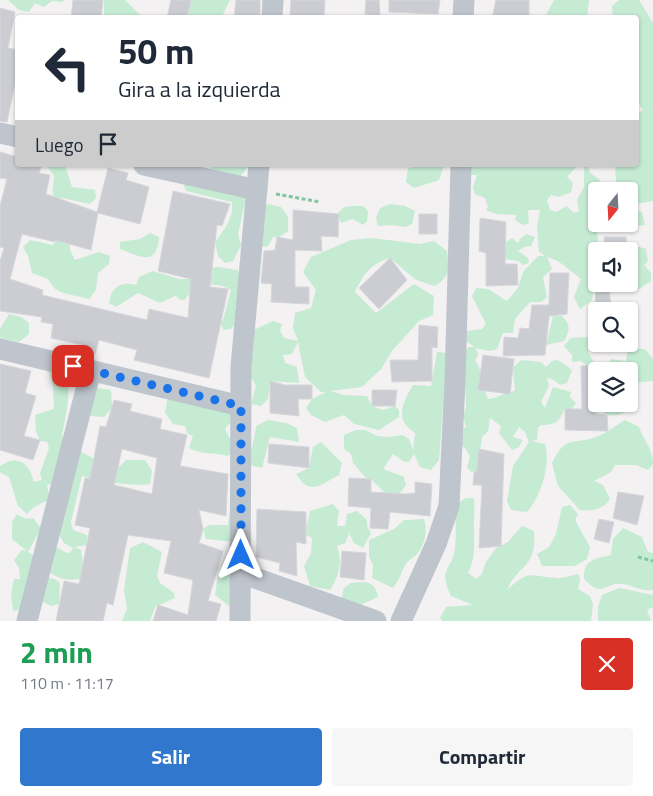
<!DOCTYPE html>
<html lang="es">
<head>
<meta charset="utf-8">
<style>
	:root { --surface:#fff; --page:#f6f6f7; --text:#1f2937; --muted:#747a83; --accent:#2f78ce }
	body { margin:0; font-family:"Titillium Web",sans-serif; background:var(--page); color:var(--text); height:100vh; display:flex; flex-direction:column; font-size:19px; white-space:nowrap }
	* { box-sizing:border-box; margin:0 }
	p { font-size:16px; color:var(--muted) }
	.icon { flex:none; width:28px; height:28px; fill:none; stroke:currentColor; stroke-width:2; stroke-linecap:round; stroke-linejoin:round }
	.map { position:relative; height:621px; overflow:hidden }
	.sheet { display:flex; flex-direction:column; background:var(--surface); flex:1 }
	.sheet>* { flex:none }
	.top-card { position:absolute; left:15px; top:15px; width:624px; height:152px; border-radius:5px; box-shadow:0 1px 4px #0004; background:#fff; color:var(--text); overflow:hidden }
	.needle { width:32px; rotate:198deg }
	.buttons { position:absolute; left:588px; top:182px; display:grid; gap:10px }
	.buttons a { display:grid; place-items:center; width:50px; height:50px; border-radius:5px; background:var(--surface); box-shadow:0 1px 4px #0004; font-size:25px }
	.pin { position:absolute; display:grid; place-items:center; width:42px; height:42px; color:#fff; margin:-21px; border-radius:10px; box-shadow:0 2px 8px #0006 }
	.me { position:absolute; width:55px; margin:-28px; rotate:0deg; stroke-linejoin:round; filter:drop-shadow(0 0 4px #0008) }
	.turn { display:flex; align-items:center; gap:18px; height:105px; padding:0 20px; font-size:22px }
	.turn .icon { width:65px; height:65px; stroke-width:2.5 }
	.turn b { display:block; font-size:35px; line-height:42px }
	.then { display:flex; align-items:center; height:48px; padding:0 20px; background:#0003; gap:10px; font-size:19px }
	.round { display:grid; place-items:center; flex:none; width:52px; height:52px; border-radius:5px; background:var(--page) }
	.headline { display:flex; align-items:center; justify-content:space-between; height:85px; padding:0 20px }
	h1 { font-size:30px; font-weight:700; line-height:38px; color:#1e9e55 }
	.primary-button { display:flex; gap:10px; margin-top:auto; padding:10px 20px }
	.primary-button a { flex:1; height:58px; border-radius:5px; background:var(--accent); color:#fff; font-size:20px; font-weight:700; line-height:58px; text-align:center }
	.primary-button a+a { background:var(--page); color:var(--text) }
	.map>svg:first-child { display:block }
</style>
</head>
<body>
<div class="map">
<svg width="653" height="621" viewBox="0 0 653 621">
	<rect width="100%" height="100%" fill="#f3f1f1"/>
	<path fill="#c5ebd3" d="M8,0H64L62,2L52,1L44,7L35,3L29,12L19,10Z
		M104,0H125L139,14L150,17H104Z
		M191,0H230L223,14L225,17H190L188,12Z
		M554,0H589L587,17H545Z
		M619,0H639L653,23V201L629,205V191H617L615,165H636V115L643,110L636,99V18L613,17L612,6Z
		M46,165H65L72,187L95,190L96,198L90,204L62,198L58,201C49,195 54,185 54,176Z
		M212,165H247L248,167L239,178L209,174Z
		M424,165H444L439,180L414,188L406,182L408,168Z
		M466,165H578L567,177L573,183L571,192L559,197L551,195L547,200L550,210L556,212L567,206L574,213L579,211L577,200L584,187V165H588L590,173L600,180L597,187L606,191H596V224H629V209L642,212L645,225L597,231L599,251H596V257L591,260L588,280L604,285L629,284L628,251L631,247L637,246L646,249L648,261L644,265L651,273V281L639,289L594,287L592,300L580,309L574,297L581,279L558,261L547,257L552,269L543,277L547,297L541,302H530L515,319L513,333H503L497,349L490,351L476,348L478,355L475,360C483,372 482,386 488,399C500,398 504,392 515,391L513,368L521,360L541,362L546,367L552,361L558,360L572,370L567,383L560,385L552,379L547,378L549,386L541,402L545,408L553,387L571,392L570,397L576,403L572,409H564C560,422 555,425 541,425L538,428L537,440L531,441L545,444C551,464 541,496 527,512L511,510L507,501L513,466L529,442L525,432L519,427L513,437L523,440L519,447L512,450L499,433L501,426L490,418L488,431L482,437L477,471L471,472L467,467L470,456L465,448L458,444L461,430L466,427L463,417L466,406L464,354L468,347H475L464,340L467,331L482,329L486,324L472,296L476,288L488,289L507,301L518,288L523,272L538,256H545L539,252L537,227L540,210H528L529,223L523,225L515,220L516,215L496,214L486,210L488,207L485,198L475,194L473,187L477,175H472L465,170Z
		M198,181L247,193L238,234L241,245L233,261L225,263L218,256L215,243C224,229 234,219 232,202L186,191L184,185Z
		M268,204L281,207L288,217V231L279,237H273L268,246L255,248L261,207Z
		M390,204L405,206L415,211L412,224L405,227L391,225L378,226L376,218L380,208Z
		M354,206H363L368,211L367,221L363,225L353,219L341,223L337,214L344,207Z
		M150,233L159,237C157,268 139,256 120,249V242L140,239Z
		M526,234L535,237L531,246L524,247L518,251L528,258L529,263L523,265L518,261L503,259L500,246L512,238L518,243L520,239Z
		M60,237L70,240V250L75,260L99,252L110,256L109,264L98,273L96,290L89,299L63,293L55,289L48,279L32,273L28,256L23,247L30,240L53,245Z
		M372,238L420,244L434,241L447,251C449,269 451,275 435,286L416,280L390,258C371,263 363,275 355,292L376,313L414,284L434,296L433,315L419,321L391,352L382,368L362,387L330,391L344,395L367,396L372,406L383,410L395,406L399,410V417L379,430L354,424L344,415L325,422L311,415L306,408L312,399L326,392H321L305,377L298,342L292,354L283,355L285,363L297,367L299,383L270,381L268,399L261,406L251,404L256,386L248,371L253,354L254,330L273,321L282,324L280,331L284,338L298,341L293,328L295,313L311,308L316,290L303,272L311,257L351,240Z
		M218,267L238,270C242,284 242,296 235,308L239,320L231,329L224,330L219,322L223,320L231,290C216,281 194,283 185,300H181L175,296L160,303L138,293L116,307L109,303C111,287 121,281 136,285L139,277L153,271L179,279H188L193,270Z
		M9,314L21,317L29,323V334L19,342L0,338V329Z
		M553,316H562C571,325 570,330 564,341L546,345Z
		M586,337L591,339L588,352L594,362L588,366L580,361L572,362V355L564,346L571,338Z
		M628,348L645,349L653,359V381L632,383L635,395L629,403L628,411C617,417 603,419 599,404H629V371H607V365L611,359L626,361Z
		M437,352L447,353L439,460L431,470L420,467L414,454L409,462L403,461L393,454L383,469L404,477L406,485L400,493V502L386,494L371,479L365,477L353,463L351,454L344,449V435L356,430H365L377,436L388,437L402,435L409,439L413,450L415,433C394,419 402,404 413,385L431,386Z
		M47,366L64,367C73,391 66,412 62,436L69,440L55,484L47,485L50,499L34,507L27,514L18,506L9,477L0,472V466C18,454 29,463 34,482L42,480L40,473L49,448L47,442L40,441L36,431L35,415L54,409L53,386Z
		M97,388L111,390L112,408L104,417L91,416L87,412Z
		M168,395L232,412L230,423L225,429L235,449L228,456C214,452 202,455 189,448L193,436L187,433L185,426L173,424L165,413Z
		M268,420L286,423L297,428L299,442L270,437L262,468L250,465C249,452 255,440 256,426Z
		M625,420L639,427C644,441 653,449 653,464L648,470L636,465H615L611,472L594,481L603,485L610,499C602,510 593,511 580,510L558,486L552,463C566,436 568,445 593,438C604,435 615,426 625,420Z
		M321,442L342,463L339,475C322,483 311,498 296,474L309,468L313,447Z
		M80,451L94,459L120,466L126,460H145L152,471L150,484C137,487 94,481 82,476L71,522L73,530L87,535V545L74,547L81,550L83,563L80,579C66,581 58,579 47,570L50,544C57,546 63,553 70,553L73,548L64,543L56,530Z
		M231,470L234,542L206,539L203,529L209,525H228L231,501Z
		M466,498H474C475,508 474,516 474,526C474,544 476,557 468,573L476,579L482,574L486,562L496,548L508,542L522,526L534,531C537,569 519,563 507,590C530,569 528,576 556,578C563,579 572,575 579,574L580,580L578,589L590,596L593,604L591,621H442L440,618L446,607L473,605L451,596C437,567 453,570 455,548C457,532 454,520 457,504Z
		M333,504L339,511L337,526H345L347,514L357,511L367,520V526L371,533L363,548L354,543L347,529L349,534L345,543L337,546C343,562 339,575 330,590L310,586L304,566L311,553L312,538L305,534L310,511Z
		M570,505L578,514L575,520L590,547L587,559L575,566H542L537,554L549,547L556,534L562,507Z
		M17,514L26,519L33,518L41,528L28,552L33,555L35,567L33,579L26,582L30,588L21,609L13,611L11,594L14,579H20L19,568L14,560L22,550L27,551L12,539V522Z
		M424,519C428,530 425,543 418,553C415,557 409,559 406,564C401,571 400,580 393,588L372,578L373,565L369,556V540L394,529L404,520Z
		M623,528L642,537L648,552L653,553V590C641,592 633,585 622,584C605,581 604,600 584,579C583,560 594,559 611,555L613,539Z
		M143,542L162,552L157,576L160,583L174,593L175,598L155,607L150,621H122L127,609L124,590L130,548Z
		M224,570L231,578L235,604L229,606L215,595L218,574Z
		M45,577L55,579L60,583L59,604L52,606L38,600Z
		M363,582C373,583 376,587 378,597L358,606L341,599L344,588L351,583Z
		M619,588L653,595V607L647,610L651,621H598V607L602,595Z"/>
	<path fill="#cbcdd2" stroke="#d6d7db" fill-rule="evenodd" d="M73,0H103L101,18H71Z
		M171,0H191L187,18H167Z
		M236,0H260V18H234Z
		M291,0H325L324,18L290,17Z
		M366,0H379L380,16L365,14Z
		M389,0H440L438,14L389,12Z
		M496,0H529V18H492Z
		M0,8L15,12L8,48L18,50V70L7,122L0,121Z
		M0,152L18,157V165H42L39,173L50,175L46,194L97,212L108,168L128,173L126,180L149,187L140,224L98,213L91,250L55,240V242L22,234L10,279L43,290L42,295L147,320L149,309L188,318L191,279L158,271L173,191L230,204L222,226L217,225L210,287L228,289L209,378L134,360L137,350L99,340L95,354L81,350L83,345L51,338L53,324L41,322L42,317L0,311V261L4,248L0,247V206L7,179L0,178Z
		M293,210L339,214L338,237L321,236L322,251L295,250V287H309V304L271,302L272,284L261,283L264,251L275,250L277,237L293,240Z
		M419,214H437V234H419Z
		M480,218L506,222L505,264H517L518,285L486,286V253L479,251Z
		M604,237H626L627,251H606Z
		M390,258L407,280L379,309L359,288Z
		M550,273H569L567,314L549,316L545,355L503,356L504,337L518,338L520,328L529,329L532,305H549Z
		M596,284H608L612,311H595Z
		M419,325L438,327L437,348L432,347V381L392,382L390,360H418Z
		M483,355L514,359L510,394L478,390Z
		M0,364L31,371L25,393L36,396L24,436L40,440L33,460L0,450Z
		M596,365V414L607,415L608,431L565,430V409H582L581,366Z
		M270,381L285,385H312V399H298L299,416L270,413Z
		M372,390H397L395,406H372Z
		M114,400L132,404L130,411L162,419L160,429L187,435L180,466L228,474L226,516L199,510L203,529L199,543L223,551L208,601L221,604L216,621H153L158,605L188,615L193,580L164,573L171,541L128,535L113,605L107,603L103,621H56L64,581L79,584L90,528L75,525L85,478L90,479L100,426L106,427ZM122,449L157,458L152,494L114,485Z
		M269,444L309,447V468L268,463Z
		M479,449L504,454L501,546L479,548L482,485H473L474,472L477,471Z
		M349,478L371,479V492L405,494L415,493V482L432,484L430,516L390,512L388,529L370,528L371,508L348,506Z
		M618,492L644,496L637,525L613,518Z
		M257,509L306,512V544L296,542L297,576L279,571L280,563L256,557Z
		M599,519L614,522L609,543L594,539Z
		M342,551L366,553L364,580L340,577Z"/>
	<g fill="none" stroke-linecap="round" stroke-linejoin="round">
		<path stroke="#81c5a2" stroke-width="3" stroke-dasharray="4 2.5" stroke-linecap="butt" d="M276,194L320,202
			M638,557L653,561"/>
		<path stroke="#bec5cc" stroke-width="21" d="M272,18L273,0
			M463,18L464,0
			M0,133L18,137
			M144,165L257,190
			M0,349L241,406
			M241,573L376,621
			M27,621L91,370
			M240,621L241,367L259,165
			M401,621L436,544L449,506L455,381L461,165"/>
	</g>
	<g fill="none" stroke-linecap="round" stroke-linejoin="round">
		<path stroke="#1a73e8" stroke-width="9" stroke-dasharray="0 16.2" d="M73,366L241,406V555"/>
	</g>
</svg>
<div class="buttons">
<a><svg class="needle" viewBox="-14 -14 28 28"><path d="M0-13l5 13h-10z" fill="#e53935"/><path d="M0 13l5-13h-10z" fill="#747a83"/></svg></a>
<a><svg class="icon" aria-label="sound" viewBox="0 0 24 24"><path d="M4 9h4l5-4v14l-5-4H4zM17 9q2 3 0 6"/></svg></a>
<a><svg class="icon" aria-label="search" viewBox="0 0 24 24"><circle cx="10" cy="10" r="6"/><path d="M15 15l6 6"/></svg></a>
<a><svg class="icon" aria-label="layers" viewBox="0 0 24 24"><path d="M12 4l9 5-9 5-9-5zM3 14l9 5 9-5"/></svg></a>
</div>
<div class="pin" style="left:73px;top:366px;background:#d93025"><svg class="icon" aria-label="arrive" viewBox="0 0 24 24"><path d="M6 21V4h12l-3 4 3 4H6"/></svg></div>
<svg class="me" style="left:241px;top:555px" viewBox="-20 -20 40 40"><path d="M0-17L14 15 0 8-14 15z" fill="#1a73e8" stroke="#fff" stroke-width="4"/></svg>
<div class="top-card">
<div class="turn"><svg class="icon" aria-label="left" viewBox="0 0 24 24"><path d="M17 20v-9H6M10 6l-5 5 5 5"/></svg><div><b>50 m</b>Gira a la izquierda</div></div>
<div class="then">Luego<svg class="icon" aria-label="arrive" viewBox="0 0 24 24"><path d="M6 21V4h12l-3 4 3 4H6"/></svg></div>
</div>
</div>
<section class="sheet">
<div class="headline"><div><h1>2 min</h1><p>110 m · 11:17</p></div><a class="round" style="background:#d93025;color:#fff"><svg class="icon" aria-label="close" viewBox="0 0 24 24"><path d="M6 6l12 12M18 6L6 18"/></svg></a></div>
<div class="primary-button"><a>Salir</a><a>Compartir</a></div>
</section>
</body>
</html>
